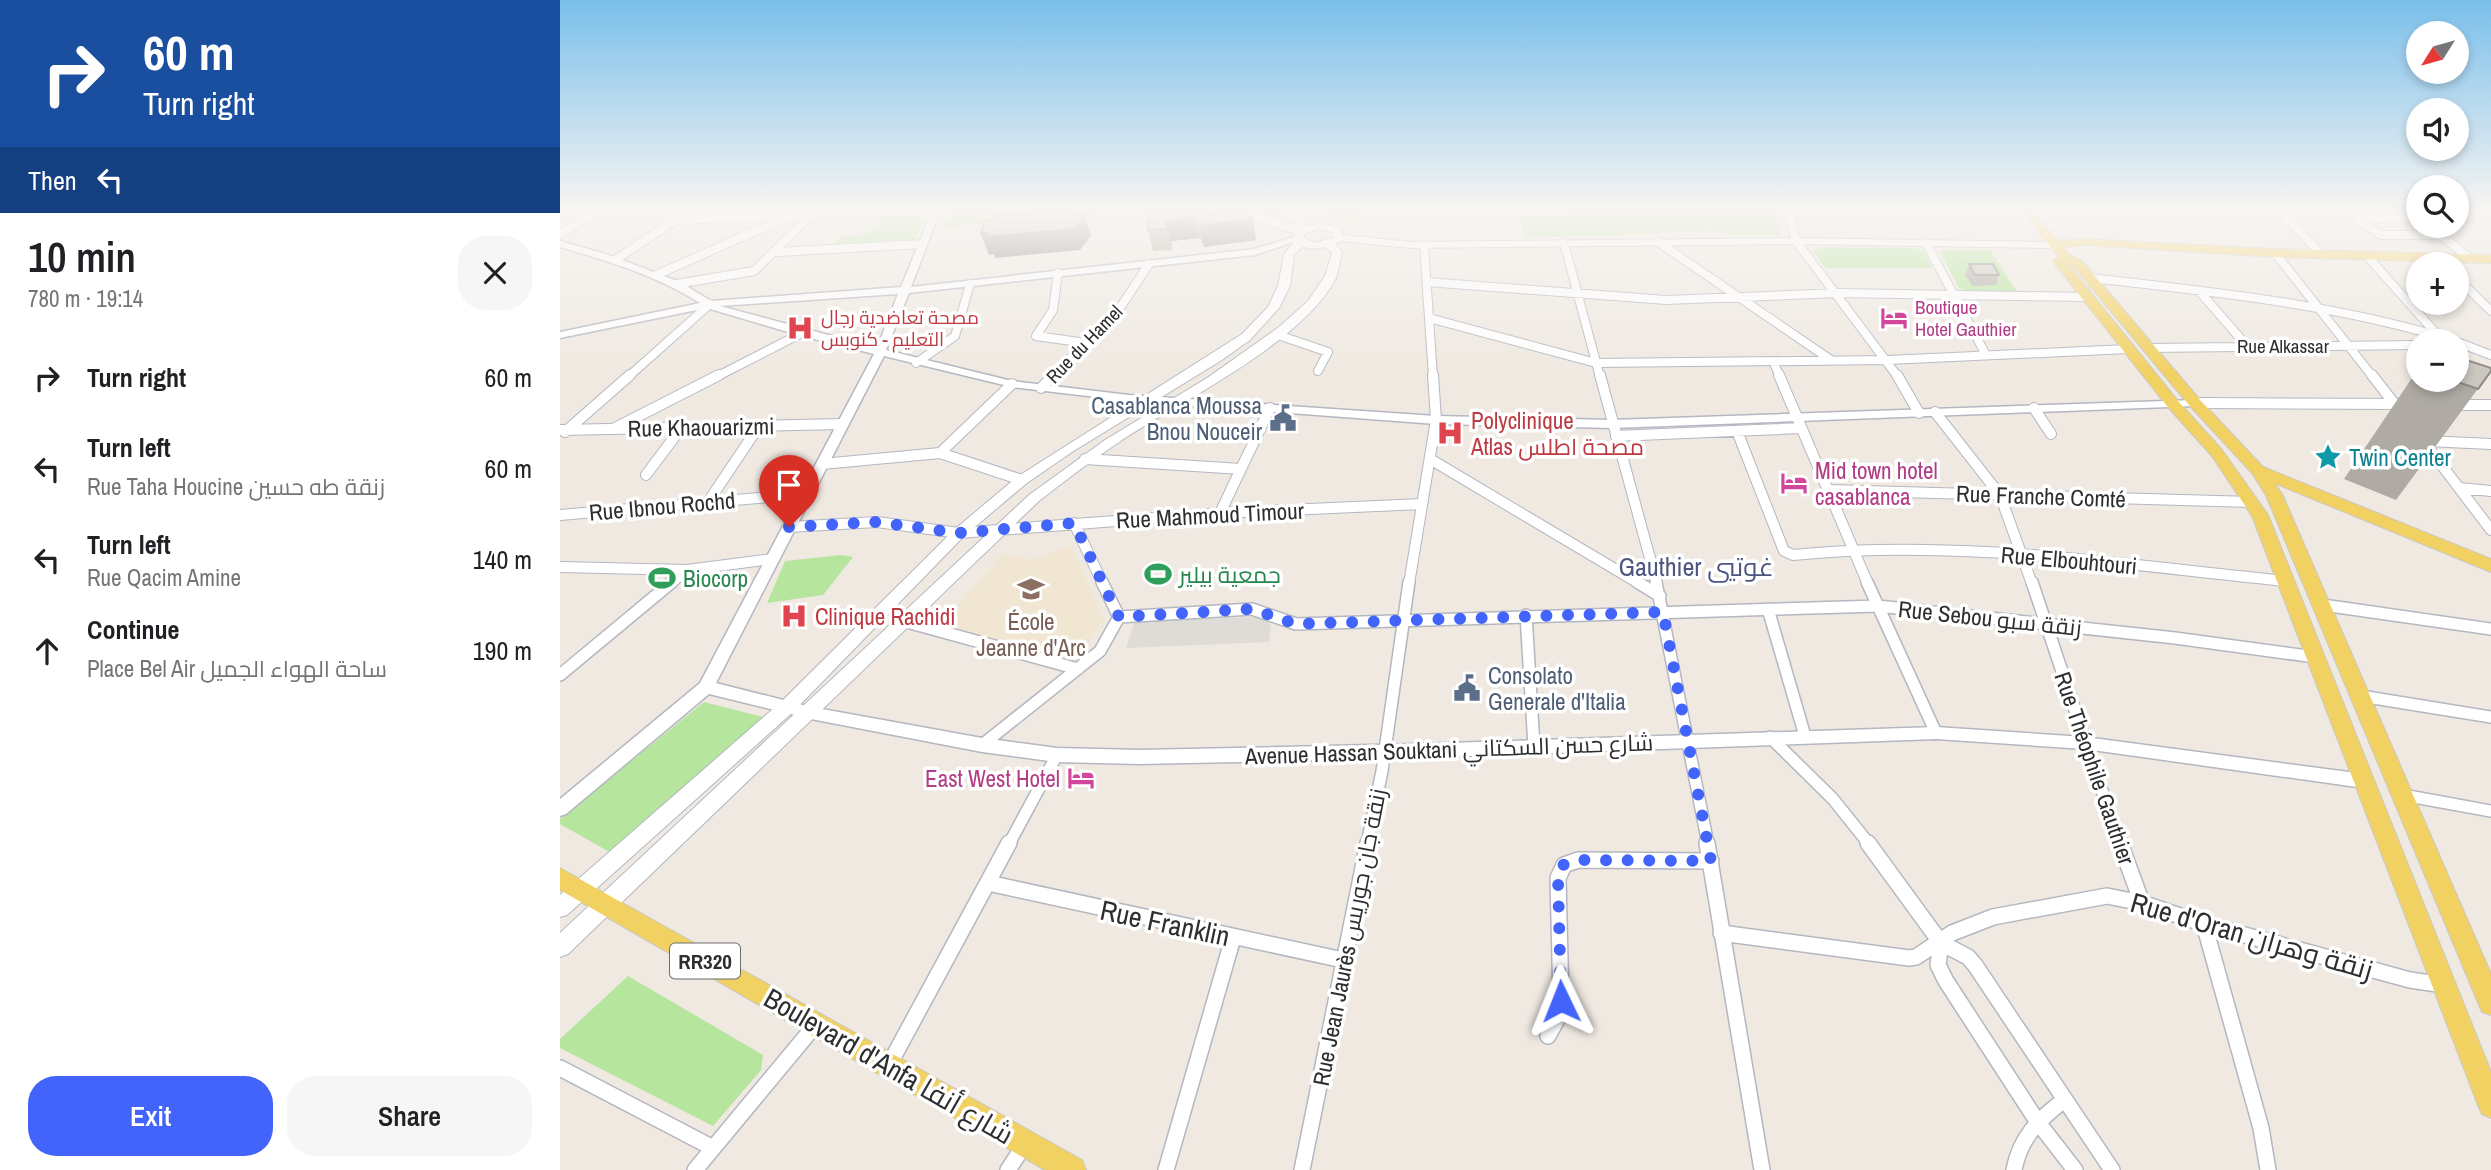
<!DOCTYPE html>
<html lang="en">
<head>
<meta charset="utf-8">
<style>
	:root { --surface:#fff; --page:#f6f6f6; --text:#202124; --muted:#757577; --accent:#4264fb }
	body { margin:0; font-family:"Archivo Narrow",Cairo,sans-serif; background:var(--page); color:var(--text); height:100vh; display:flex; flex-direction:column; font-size:26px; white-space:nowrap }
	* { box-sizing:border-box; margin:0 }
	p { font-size:23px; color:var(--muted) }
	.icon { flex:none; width:38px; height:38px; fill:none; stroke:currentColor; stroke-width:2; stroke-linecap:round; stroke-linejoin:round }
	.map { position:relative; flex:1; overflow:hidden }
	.drawer { display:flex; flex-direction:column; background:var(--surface); width:560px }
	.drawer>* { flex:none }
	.guide { background:#1a4fa0; color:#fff; overflow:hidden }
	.needle { width:46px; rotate:233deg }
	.fabs { position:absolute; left:1846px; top:21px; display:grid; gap:14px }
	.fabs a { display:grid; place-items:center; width:63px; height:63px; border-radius:50%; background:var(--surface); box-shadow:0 4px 10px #0003; font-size:35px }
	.pin { position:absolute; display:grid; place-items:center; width:60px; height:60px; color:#fff; margin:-72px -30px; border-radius:50% 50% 50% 0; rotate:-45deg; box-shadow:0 0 7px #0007 }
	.pin .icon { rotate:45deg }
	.me { position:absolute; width:77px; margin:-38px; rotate:358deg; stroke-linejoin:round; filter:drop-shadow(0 0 5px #0008) }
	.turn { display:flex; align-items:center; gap:24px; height:147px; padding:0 28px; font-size:32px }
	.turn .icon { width:91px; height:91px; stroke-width:2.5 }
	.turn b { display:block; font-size:49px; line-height:60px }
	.then { display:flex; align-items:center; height:66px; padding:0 28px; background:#0003; gap:14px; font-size:26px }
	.round { display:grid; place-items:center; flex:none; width:74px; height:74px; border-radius:28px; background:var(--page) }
	.head { display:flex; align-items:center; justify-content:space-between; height:119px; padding:0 28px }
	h1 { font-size:42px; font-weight:600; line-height:52px }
	.action { display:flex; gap:14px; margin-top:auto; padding:14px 28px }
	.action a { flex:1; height:80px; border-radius:28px; background:var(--accent); color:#fff; font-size:28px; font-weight:600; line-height:80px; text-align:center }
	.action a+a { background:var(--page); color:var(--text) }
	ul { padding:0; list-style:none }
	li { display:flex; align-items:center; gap:21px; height:91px; padding:0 28px }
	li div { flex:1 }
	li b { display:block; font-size:26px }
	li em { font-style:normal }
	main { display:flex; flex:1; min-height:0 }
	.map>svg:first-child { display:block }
</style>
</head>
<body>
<main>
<section class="drawer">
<div class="guide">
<div class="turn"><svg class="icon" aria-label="right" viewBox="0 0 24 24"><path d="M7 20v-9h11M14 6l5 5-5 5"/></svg><div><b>60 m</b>Turn right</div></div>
<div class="then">Then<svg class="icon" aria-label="left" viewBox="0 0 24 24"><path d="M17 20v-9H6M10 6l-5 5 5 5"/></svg></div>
</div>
<div class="head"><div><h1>10 min</h1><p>780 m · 19:14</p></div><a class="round"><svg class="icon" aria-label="close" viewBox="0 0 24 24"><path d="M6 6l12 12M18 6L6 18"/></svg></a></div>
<ul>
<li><svg class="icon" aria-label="right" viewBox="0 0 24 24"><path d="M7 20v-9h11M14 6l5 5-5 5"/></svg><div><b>Turn right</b></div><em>60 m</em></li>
<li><svg class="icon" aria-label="left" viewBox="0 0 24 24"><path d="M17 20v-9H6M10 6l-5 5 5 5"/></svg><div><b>Turn left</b><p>Rue Taha Houcine زنقة طه حسين</p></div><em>60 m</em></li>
<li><svg class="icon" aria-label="left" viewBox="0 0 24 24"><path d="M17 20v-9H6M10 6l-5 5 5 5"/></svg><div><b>Turn left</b><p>Rue Qacim Amine</p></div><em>140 m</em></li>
<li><svg class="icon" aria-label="ahead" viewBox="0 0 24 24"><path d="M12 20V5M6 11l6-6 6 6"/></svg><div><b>Continue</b><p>Place Bel Air ساحة الهواء الجميل</p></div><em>190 m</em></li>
</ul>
<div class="action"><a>Exit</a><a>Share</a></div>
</section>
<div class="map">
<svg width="1931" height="1170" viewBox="0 0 1931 1170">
	<rect width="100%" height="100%" fill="#efe9e1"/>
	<path fill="#f0e6d1" d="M511,546L544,619L516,661L380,625L443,554L470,560Z"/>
	<path fill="#b6e59e" d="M390,211H575L383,228Z
		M697,211H799L803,224L769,216L768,211L711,215Z
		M1033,211H1216L1220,235H1175L1152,231L965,238L958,215Z
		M302,213L363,214L365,222L353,242L275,247L280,237L309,232L321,221L296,219Z
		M1259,247L1356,248L1364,252L1372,268H1265L1254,252Z
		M1383,250H1430L1457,292H1407L1399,288L1380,252Z
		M281,555L293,557L263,595L207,603L225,561Z
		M144,702L207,718L53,854L0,824V819Z
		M68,976L203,1055L201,1070L153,1126L0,1048V1039Z"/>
	<path fill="#dfdcd8" d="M699,617L711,625L709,642L566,648L575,621Z"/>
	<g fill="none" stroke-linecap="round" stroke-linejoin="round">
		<defs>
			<path id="minor-far3" d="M676,211L741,231
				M1229,211L1236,241L1338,377
				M1720,211L1762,255
				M1858,218L1797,219L1821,235H1881
				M118,220L307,211
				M1869,226L1911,259
				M0,234L37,211
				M1098,242L1271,360
				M1004,243L1040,377
				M1366,243L1426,355
				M864,245L873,377
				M217,252L363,244
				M1715,253L1813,377
				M1807,256L1875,332
				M55,260L129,211
				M498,273L493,310L476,336L526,343
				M96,275L227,217
				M1531,278C1654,292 1776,304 1895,341
				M1897,278L1931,311
				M867,282L1106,300L1279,293L1526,297
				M117,284L194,271L253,213
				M1639,291L1687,346
				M869,318L1036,363L1328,360L1568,349
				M718,335L768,352L758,371
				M1897,342L1931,355
				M1588,348L1858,345
				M1213,361L1220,377
				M356,363L395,336L410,284
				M68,377L150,304
				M156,377L242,333
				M492,377L562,305L589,264"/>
			<path id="minor-far2" d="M1040,375L1097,584
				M1219,375L1308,584
				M1337,375L1359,413
				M1812,375L1844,416
				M481,388L494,375
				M1635,403L1839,404
				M1893,405H1931
				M1474,408L1491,434
				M1375,412L1440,495L1472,584
				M55,428L159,375
				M0,430L283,424
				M1177,431L1224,551L1233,555C1397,538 1563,565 1726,581
				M5,432L70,375
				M1056,436L1241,428
				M1867,441L1931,444
				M1864,442L1931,530
				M380,453L452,384
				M525,459L681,469
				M870,459L1080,584
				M262,464L380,453L462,480
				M86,475L122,427
				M1900,488L1931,491
				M1269,490L1692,502
				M148,502L199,426
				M660,513L710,408
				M0,515L246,494
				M514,523L543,584
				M229,527L317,522L399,533L660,513L862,504
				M0,567L127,570L212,559
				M110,584L127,570
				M849,584L876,420L873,375"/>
			<path id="minor-far1" d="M542,582L559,617
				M1077,582L1100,596
				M1096,582L1148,844
				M1307,582L1376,733
				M1472,582L1560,844
				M1763,605L1931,629
				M1208,609L1245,736
				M966,615L974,746
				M559,617L692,609L736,624L1318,606L1615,638L1755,657
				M343,621L518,669
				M0,675L112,582
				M1801,696L1931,717
				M1210,737L1273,799L1309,844
				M422,745L540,651L559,617
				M1843,795L1931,811
				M449,844L497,755
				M807,844L822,771L849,582"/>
			<path id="minor" d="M1147,843L1202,1170
				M1308,843L1381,943L1408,957L1415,965L1552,1170
				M1560,843L1582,903
				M428,883L783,960
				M1644,924L1701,1128L1708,1170
				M1161,933L1349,958L1356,957L1392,933L1433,917L1547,896L1582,903L1644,924L1850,980L1884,985
				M1381,943L1378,965L1386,981L1477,1121L1515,1170
				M988,1036L999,1016L1001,1001L998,878L1004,865L1018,860L1151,861
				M329,1065L449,843
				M0,1068L153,1148
				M135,1170L257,1023
				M448,1170L465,1144
				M606,1170L673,938
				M742,1170L808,843
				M1454,1170C1460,1138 1478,1120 1503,1101"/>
			<path id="tertiary" d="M372,211H380L351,287L694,249L737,236L742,239L695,255L349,293L326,350L452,381L569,395L876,416L1053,420L1635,400L1641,403L1635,406L1053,428L876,424L569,401L452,387L324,356L156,683L251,707L422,738L497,748L580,750L857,744L1376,727L1525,737L1804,774L1810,776L1812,781L1810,786L1804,788L1525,749L1376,739L857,758L580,764L497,762L422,752L251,719L149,694L6,814L0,816V799L140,683L314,354L238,335L147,308L0,338V332L140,303C97,276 49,261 0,247V241L49,255L120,282L151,301L341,287ZM338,294L317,348L160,306Z"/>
			<path id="secondary" d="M733,211H743L745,227L761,223L780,228L783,235L851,242L1236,238L1493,242L1498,245L1493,248L1236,244L851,248L781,241L775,244L782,252C780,260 779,270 776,278C743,342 625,399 565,438C535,458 507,479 479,501L8,954L0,957V933L469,495L545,440L647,378L719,327L748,301L765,276L772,253L766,247L752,249L742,247L734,255L730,286L719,308L690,340L662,360L512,452L467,483L404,536L233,712L7,915L0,917V895L221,702L394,530L457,477L682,334L708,307L718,286L724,254L734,242L732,239L736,231ZM761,229L772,232L773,237L757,243L743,238L745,233Z"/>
			<path id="primary" d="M1461,211H1472L1498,241L1523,239L1715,249L1931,255V263L1715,257L1523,245L1503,247L1510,255L1522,261L1640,400L1703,467L1931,559V572L1714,483L1722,494L1931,974V1015L1922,1012L1706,495L1692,473L1630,406L1514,267L1507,263L1617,400L1662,450L1708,515L1931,1072V1118L1922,1114L1918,1105L1692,516L1652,456L1607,406L1495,264L1493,261L1499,257Z
				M0,868L522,1160L526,1170H485L0,890Z"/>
		</defs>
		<use href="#minor-far3" stroke="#b4b7c1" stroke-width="10"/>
		<use href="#minor-far2" stroke="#b4b7c1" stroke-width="12"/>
		<use href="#minor-far1" stroke="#b4b7c1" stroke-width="14"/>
		<use href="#minor" stroke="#b4b7c1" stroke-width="18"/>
		<use href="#tertiary" stroke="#b4b7c1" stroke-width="3"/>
		<use href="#secondary" stroke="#b4b7c1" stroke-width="2"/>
		<use href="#primary" stroke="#c9c9c9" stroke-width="2"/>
		<use href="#minor-far3" stroke="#fff" stroke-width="8"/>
		<use href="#minor-far2" stroke="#fff" stroke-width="10"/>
		<use href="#minor-far1" stroke="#fff" stroke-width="11"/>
		<use href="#minor" stroke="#fff" stroke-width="15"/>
		<use href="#tertiary" fill="#fff" fill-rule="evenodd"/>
		<use href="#secondary" fill="#fff" fill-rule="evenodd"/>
		<use href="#primary" fill="#f2d163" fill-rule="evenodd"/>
	</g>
	<path fill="#afaba4" d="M640,211L696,240L644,247L640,238L611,241L612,250L593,251L588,230Z
		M1409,264L1439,275L1436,285L1412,286L1405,275Z
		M1858,369V380H1897L1931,371L1836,500L1784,479Z"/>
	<path fill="#8e8b86" d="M514,211H516L519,222L525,216L531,236L520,250L435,258L434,254L429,255L421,234L428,233L514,212Z
		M635,217L640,238L611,241L612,250L606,220Z
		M693,219L696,240L644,247L639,226Z"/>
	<path fill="#cbc7bf" stroke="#8e8b86" stroke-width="2" d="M488,211H514V212L525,216L514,229L427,237L428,233L421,234L425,220L432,219L434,216Z
		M589,211H640L655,213L670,211H690L693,219L639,226L635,217L606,220L607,229L588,230Z
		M1409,264H1433L1439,275H1415Z
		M1897,357L1931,368V371L1918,389L1892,380H1897Z"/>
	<linearGradient id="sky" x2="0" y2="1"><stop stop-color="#7abfeb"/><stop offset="0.56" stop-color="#f8f5f2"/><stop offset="1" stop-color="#f8f5f2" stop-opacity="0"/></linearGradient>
	<rect width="1931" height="374" fill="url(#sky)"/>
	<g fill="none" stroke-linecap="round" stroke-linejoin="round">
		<path stroke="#4264fb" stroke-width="12" stroke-dasharray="0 21.6" d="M229,527L317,522L399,533L514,523L559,617L692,609L736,624L1103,612L1151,861L1018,860L1003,865L998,878L1001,1001"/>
	</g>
	<defs>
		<symbol id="hotel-bare" viewBox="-9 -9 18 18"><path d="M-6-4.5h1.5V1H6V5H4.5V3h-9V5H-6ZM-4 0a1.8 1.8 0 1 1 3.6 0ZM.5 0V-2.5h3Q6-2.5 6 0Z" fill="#d1479c" stroke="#fff" stroke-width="2.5" paint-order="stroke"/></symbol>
		<symbol id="hospital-bare" viewBox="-9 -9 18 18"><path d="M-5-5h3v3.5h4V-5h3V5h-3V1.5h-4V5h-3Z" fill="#e0444e" stroke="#fff" stroke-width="2.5" paint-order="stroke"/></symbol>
		<symbol id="civic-bare" viewBox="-9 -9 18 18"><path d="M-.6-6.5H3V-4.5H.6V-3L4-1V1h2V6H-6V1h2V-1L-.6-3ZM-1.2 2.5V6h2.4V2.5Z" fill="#5c6f8a" stroke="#fff" stroke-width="2.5" paint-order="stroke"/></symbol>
		<symbol id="sight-bare" viewBox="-9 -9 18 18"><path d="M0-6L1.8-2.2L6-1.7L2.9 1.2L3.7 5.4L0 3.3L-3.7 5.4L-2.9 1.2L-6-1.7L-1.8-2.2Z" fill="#0f9aa8" stroke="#fff" stroke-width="2.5" paint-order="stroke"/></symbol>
		<symbol id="stadium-bare" viewBox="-9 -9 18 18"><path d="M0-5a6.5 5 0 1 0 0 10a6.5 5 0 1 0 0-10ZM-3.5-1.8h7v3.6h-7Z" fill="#2e9e5b" stroke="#fff" stroke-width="2.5" paint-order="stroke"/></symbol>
		<symbol id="school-bare" viewBox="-9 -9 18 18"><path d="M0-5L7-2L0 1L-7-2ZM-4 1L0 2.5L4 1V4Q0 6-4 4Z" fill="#8d6e63" stroke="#fff" stroke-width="2.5" paint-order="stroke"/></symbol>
	</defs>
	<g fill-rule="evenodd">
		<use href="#hotel-bare" x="1315" y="299" width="38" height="38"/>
		<use href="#hospital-bare" x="221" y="309" width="38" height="38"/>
		<use href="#civic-bare" x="704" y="399" width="38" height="38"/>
		<use href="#hospital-bare" x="871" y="414" width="38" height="38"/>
		<use href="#sight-bare" x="1749" y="438" width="38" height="38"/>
		<use href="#hotel-bare" x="1215" y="464" width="38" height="38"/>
		<use href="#stadium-bare" x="579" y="555" width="38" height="38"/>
		<use href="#stadium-bare" x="83" y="559" width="38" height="38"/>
		<use href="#school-bare" x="452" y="570" width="38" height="38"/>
		<use href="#hospital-bare" x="215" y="597" width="38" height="38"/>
		<use href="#civic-bare" x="888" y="669" width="38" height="38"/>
		<use href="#hotel-bare" x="502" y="759" width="38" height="38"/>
	</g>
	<g text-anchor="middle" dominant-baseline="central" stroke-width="7" stroke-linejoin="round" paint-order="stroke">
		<g font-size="19" fill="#b23c85" stroke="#fff" text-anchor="start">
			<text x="1355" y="307">Boutique<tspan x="1355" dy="22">Hotel Gauthier</tspan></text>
		</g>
		<g font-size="19" fill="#be3a42" stroke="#fff" text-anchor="start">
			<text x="261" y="317">مصحة تعاضدية رجال<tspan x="261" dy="22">التعليم - كنوبس</tspan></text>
		</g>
		<g font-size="19" fill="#2e2e2e" stroke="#fff">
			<text transform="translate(524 344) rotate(-46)">Rue du Hamel</text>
			<text x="1723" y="346">Rue Alkassar</text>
		</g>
		<rect fill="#fff" stroke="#6d6d6d" stroke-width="2" x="110" y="943.5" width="70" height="35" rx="5"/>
		<g font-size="21" font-weight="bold" fill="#2e2e2e">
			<text x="145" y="961">RR320</text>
		</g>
		<g font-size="23" fill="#4e5e75" stroke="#fff" text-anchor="end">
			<text x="702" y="405">Casablanca Moussa<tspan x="702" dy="26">Bnou Nouceir</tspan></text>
			<text x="928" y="675" text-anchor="start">Consolato<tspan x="928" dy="26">Generale d'Italia</tspan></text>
		</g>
		<g font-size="23" fill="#be3a42" stroke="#fff" text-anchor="start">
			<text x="911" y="420">Polyclinique<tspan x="911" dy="26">Atlas مصحة اطلس</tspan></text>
			<text x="255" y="616">Clinique Rachidi</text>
		</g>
		<g font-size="23" fill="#2e2e2e" stroke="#fff">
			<text transform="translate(141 427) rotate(-1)">Rue Khaouarizmi</text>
			<text transform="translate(1481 496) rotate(2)">Rue Franche Comté</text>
			<text transform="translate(102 506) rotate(-5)">Rue Ibnou Rochd</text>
			<text transform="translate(650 515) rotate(-3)">Rue Mahmoud Timour</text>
			<text transform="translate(1509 560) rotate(5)">Rue Elbouhtouri</text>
			<text transform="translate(1430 618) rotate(6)">Rue Sebou زنقة سبو</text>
			<text transform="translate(889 749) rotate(-2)">Avenue Hassan Souktani شارع حسن السكتاني</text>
			<text transform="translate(1535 768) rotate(71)">Rue Théophile Gauthier</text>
			<text transform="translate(789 937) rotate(-79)">Rue Jean Jaurès زنقة جان جوريس</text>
		</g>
		<g font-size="23" fill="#0d838f" stroke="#fff" text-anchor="start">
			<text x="1789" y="457">Twin Center</text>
		</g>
		<g font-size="23" fill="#b23c85" stroke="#fff" text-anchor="start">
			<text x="1255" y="470">Mid town hotel<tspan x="1255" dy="26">casablanca</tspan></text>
			<text x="500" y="778" text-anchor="end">East West Hotel</text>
		</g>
		<g font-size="23" fill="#27864d" stroke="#fff" text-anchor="start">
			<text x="619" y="574">جمعية بيلير</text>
			<text x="123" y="578">Biocorp</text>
		</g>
		<g font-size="23" fill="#785e54" stroke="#fff">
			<text x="471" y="621">École<tspan x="471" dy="26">Jeanne d'Arc</tspan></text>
		</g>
		<g font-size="26" fill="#4d5680" stroke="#fff">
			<text x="1136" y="566">Gauthier غوتيي</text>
		</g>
		<g font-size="28" fill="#2e2e2e" stroke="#fff">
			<text transform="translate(605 923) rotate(12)">Rue Franklin</text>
			<text transform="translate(1692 936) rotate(16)">Rue d'Oran زنقة وهران</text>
			<text transform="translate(329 1066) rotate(30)">Boulevard d'Anfa شارع أنفا</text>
		</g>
	</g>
</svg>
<div class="fabs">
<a><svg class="needle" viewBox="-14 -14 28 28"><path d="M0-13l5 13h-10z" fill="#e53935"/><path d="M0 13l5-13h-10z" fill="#757577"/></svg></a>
<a><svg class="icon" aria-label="sound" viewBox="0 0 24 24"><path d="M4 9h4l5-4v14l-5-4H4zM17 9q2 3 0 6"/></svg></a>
<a><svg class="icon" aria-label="search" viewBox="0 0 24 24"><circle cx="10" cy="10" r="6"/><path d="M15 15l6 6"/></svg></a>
<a>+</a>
<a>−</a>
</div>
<div class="pin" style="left:229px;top:527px;background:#d93025"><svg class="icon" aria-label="arrive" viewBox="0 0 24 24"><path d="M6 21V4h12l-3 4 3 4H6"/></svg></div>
<svg class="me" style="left:1001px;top:1001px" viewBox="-20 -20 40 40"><path d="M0-17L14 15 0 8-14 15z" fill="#4264fb" stroke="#fff" stroke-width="4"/></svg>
</div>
</main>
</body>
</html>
